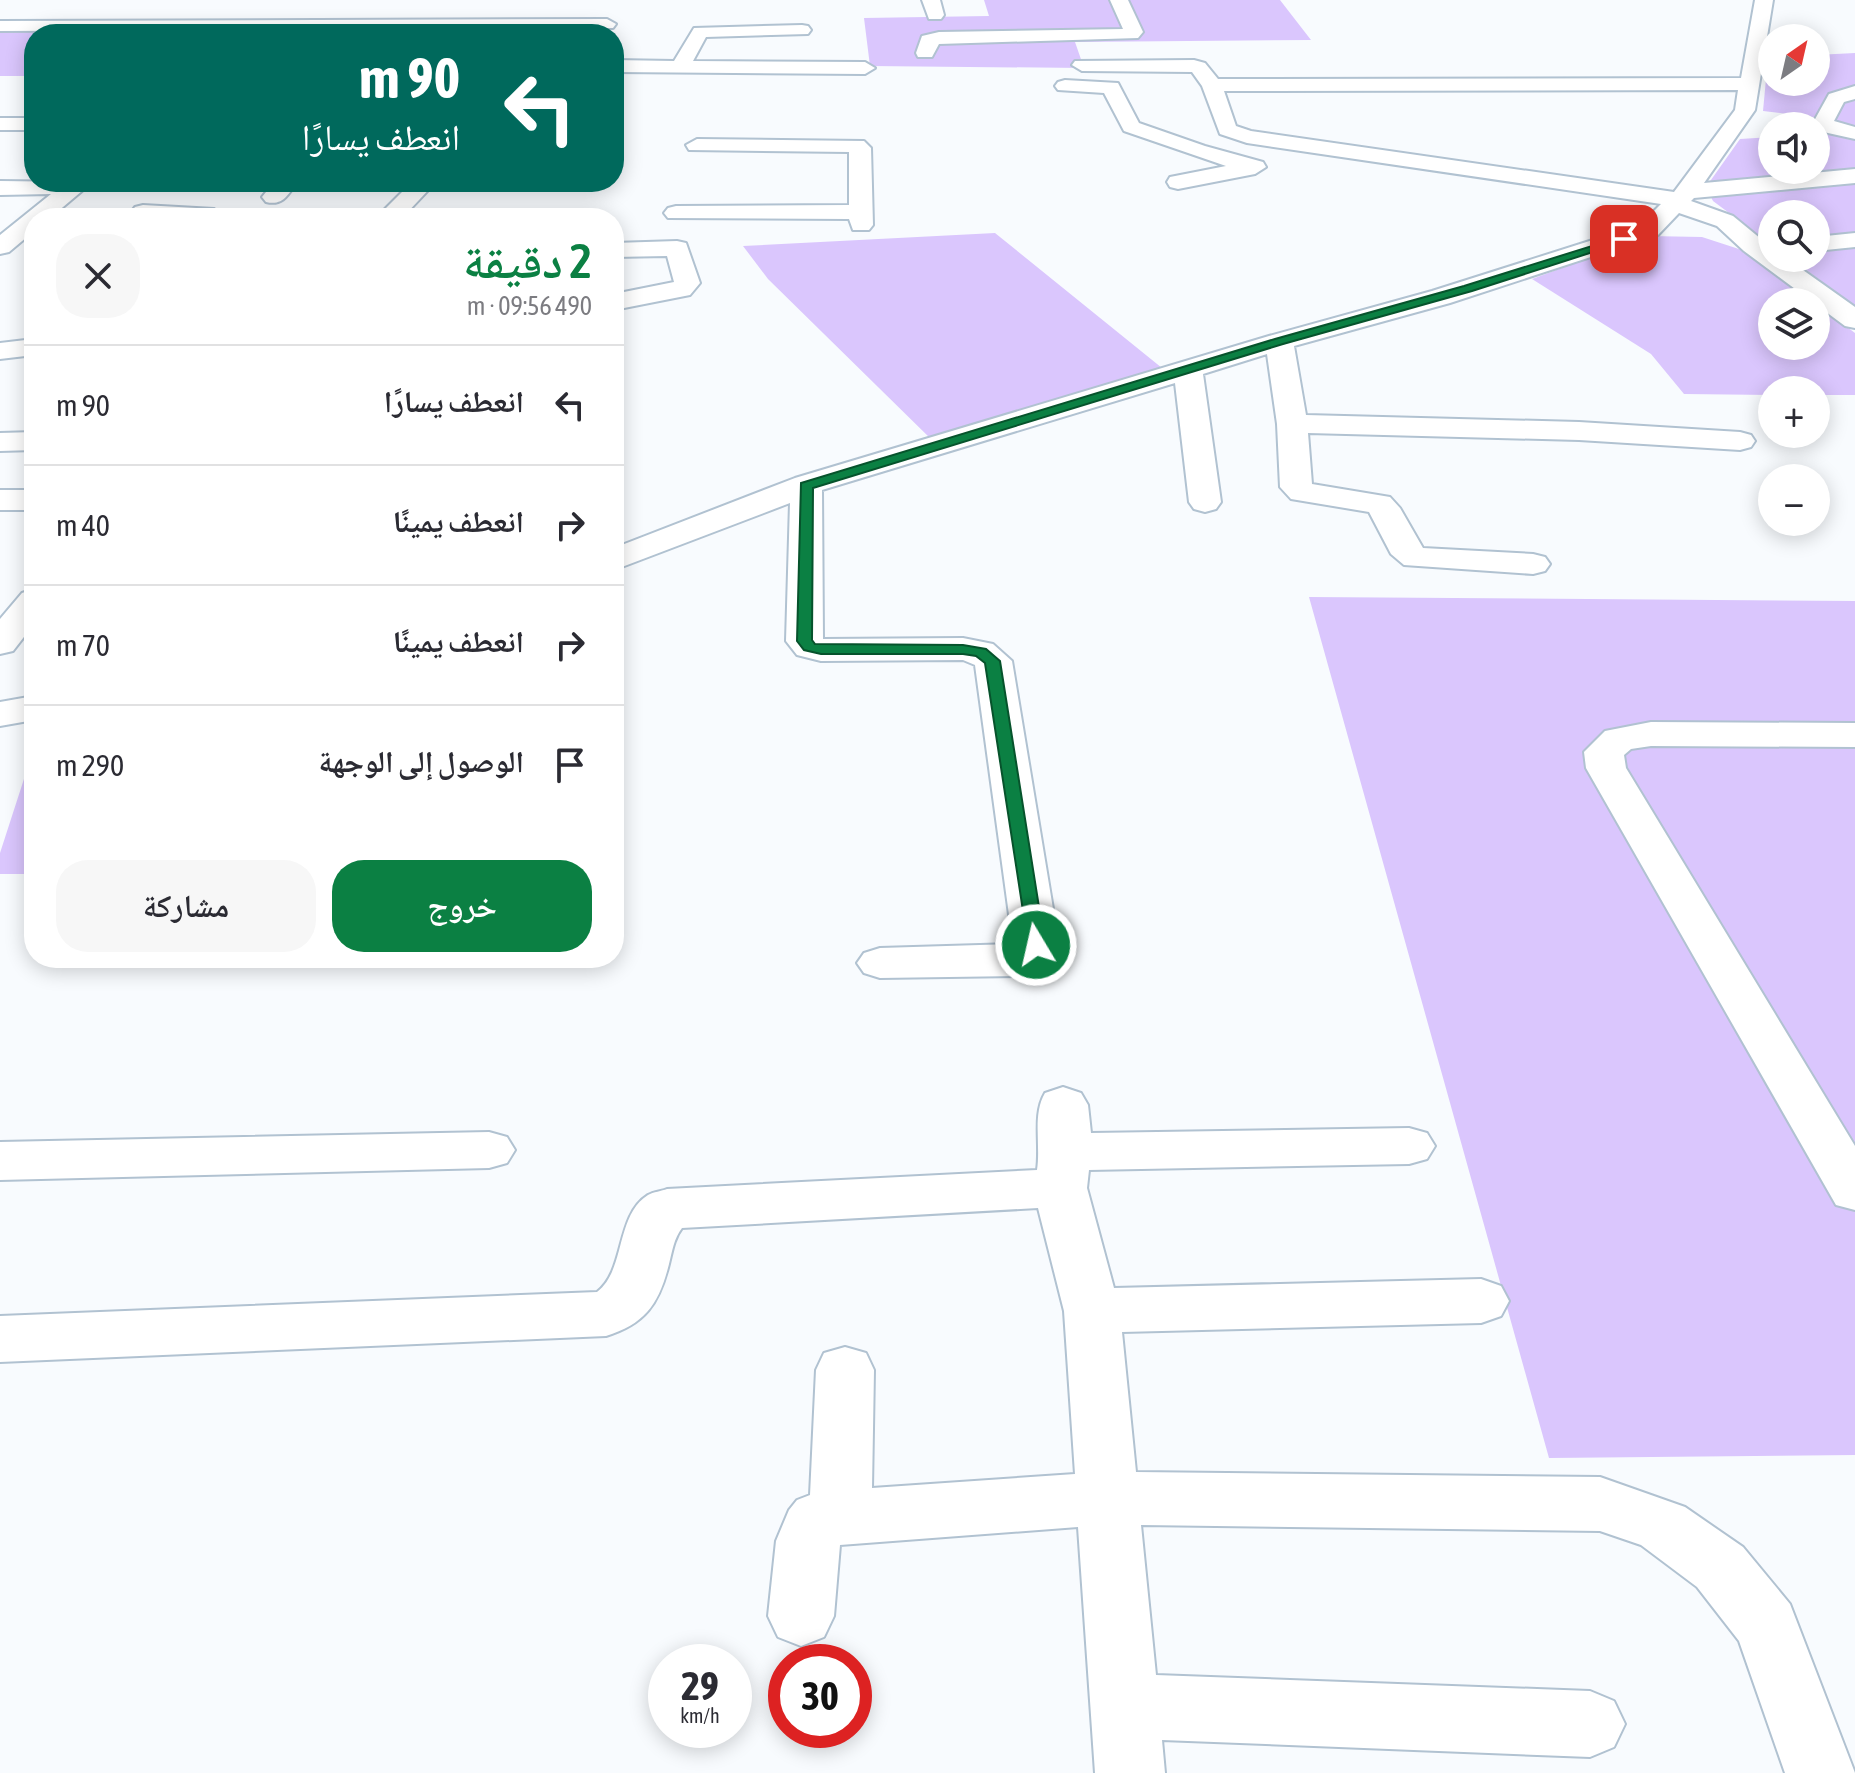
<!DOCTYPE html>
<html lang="ar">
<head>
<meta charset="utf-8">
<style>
	:root { --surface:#fff; --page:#f7f7f7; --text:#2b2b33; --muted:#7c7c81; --line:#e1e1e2; --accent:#0b8043 }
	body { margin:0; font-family:"Asap Condensed","Noto Naskh Arabic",sans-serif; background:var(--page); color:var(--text); direction:rtl; height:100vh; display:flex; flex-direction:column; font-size:30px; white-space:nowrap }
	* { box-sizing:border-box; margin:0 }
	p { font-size:26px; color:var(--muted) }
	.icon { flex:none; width:44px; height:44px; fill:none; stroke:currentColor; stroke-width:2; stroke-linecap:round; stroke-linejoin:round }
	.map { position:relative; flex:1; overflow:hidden; direction:ltr }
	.side { position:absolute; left:24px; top:208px; width:600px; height:760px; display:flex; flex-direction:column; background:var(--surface); border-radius:32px; box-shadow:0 4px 20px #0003; direction:rtl }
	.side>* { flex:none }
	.top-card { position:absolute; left:24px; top:24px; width:600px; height:168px; border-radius:32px; box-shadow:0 4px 20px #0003; direction:rtl; background:#00695c; color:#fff; overflow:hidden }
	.needle { width:52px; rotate:34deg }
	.buttons { position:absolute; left:1758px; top:24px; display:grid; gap:16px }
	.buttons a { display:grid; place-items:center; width:72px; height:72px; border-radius:50%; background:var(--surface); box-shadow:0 4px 20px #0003; font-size:40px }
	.speed { position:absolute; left:648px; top:1644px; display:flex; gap:16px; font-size:40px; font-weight:700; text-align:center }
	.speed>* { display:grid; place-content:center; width:104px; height:104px; border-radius:50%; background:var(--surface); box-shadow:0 4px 20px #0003; line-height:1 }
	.speed small { font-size:20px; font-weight:400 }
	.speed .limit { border:12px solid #d22; background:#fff; color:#111 }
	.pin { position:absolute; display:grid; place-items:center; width:68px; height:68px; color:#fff; margin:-34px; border-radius:16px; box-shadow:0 4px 12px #0006 }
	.me { position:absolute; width:88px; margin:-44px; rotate:351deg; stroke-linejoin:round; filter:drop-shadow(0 0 6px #0008) }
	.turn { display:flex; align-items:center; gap:28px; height:168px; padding:0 32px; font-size:36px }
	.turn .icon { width:104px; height:104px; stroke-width:2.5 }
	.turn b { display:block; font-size:56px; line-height:68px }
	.round { display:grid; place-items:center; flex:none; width:84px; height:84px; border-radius:32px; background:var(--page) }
	.head { display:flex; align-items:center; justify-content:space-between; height:136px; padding:0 32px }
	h1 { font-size:48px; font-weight:600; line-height:60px; color:var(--accent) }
	.cta { display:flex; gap:16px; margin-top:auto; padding:16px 32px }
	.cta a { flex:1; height:92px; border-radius:32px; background:var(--accent); color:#fff; font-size:32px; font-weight:600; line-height:92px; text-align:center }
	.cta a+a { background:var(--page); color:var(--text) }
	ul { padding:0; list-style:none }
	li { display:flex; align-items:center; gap:24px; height:120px; padding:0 32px; border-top:2px solid var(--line) }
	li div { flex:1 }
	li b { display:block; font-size:30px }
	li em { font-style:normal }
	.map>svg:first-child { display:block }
</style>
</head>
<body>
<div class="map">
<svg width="1855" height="1773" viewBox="0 0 1855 1773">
	<rect width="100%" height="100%" fill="#f8fbfe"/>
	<path fill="#dac6fd" d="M984,0H1280L1311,40L1075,42L1084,68L870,66L864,18L989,16Z
		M599,27L591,34H34V76H0V28Z
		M1855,53V306L1790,258H1816V214H1772V245L1713,201L1706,187L1740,139L1772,137V170H1816L1814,126L1820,118L1763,111L1768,58H1772V82H1816V55Z
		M995,233L1162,368L933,441L768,279L743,246Z
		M1649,236L1702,237L1745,251L1813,302H1772V346H1816V304L1855,333V395H1816V390H1772V395L1684,394L1651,354L1532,279Z
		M1309,597L1855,601V1455L1549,1458Z
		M34,748V874H0V853Z"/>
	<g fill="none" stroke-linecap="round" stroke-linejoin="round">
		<defs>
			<path id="minor" d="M922,0H940L944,15L941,19H929Z
				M1110,0H1128L1143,32L1138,38L939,44L932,57H918L916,53L922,36L939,32L1123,29Z
				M1755,0H1773L1755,110L1704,183L1855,169V183L1694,198L1691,201L1733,216L1772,248V258H1786L1855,307V328L1845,326L1744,251L1717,226L1679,213L1658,235L1450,303L1294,346L1306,415L1579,422L1740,432L1751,435L1755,441L1751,447L1740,450L1579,440L1308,433L1312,484L1390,497L1400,508L1423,548L1533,554L1545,557L1550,564L1545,571L1533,574L1404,565L1391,554L1369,512L1291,499L1280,487L1277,424L1267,354L1203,374L1221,502L1216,509L1205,512L1194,509L1189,502L1175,383L822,490L823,639L963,638L993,644L1012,661L1059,945C1050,964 1039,970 1019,976L880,978L864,973L857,963L864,953L880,948L1013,944L975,665L963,660L821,661L797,655L786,641L790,503L614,570V548L795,478L1269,336L1432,291L1640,225L1661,204L1247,143L1220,134L1202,86L1192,72L1082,71L1072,65L1075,61L1194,60L1205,63L1218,79L1741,78ZM1738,90L1735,110L1674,192L1251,131L1236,126L1224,91Z
				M607,19L616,24L613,28L0,31V21Z
				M802,25L808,26L811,30L808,34L706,37L693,61L865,62L875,68L865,74L614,72V60L674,61L694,28Z
				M1065,80L1118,83L1139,123L1205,146L1263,162L1266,167L1255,174L1178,189L1170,187L1167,182L1170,177L1226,166L1124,131L1104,93L1058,90L1055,86L1058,82Z
				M1855,86V99L1844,102L1834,121L1855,127V139L1819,131L1814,121L1829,94Z
				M0,118H34V130H0Z
				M697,139L864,141L871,148L873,225L869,230H853L849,219L668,218L664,213L668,208L676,206L849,205V152L689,150L686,145Z
				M0,181L78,182L82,191L50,218H34V231L9,252L0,254V235L51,194L0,195Z
				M274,182H297C288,195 283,206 266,202L262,197Z
				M412,182H436L402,218H376Z
				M143,205L214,209L218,218L135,217L131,212L135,207Z
				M1855,233V247L1816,251V237Z
				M677,241L686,243L700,283L690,295L614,310V294L674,282L667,256L614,257V243Z
				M34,339V355L0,359V343Z
				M34,432V450L0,451V433Z
				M0,490H34V510H0Z
				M34,589V624L13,651L0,654V619L22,593Z
				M34,696V720L0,726V702Z
				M1651,722L1855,723V747L1651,746L1631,749L1624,755L1626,768L1855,1146V1210L1836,1205L1586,768L1584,752L1605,731Z
				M1063,1087L1081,1093L1088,1105L1091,1133L1409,1128L1427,1133L1435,1146L1427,1159L1409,1164L1089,1170L1087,1188L1114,1288L1481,1279L1501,1286L1509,1301L1501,1316L1481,1323L1122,1332L1136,1472L1600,1477L1685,1507L1743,1547L1790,1604L1855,1773H1785L1739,1641L1697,1587L1641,1545L1600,1531L1141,1525L1156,1675L1590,1691L1614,1701L1625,1724L1614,1747L1590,1757L1162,1740L1165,1773H1095L1078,1527L840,1545L834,1616L824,1637L801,1646L778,1637L768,1616L776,1541L789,1510L797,1500L810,1495L816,1370L824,1353L845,1347L866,1353L874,1370L872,1488L1075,1474L1064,1311L1038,1208L682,1228C674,1238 672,1252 669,1264C659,1304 645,1324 606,1336L0,1362V1316L597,1292C626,1270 615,1216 648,1195C653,1192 662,1191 667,1189L1037,1170C1041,1144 1032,1115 1045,1093Z
				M489,1132L507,1137L515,1150L507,1163L489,1168L0,1180V1142Z"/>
		</defs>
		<use href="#minor" stroke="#b1c2d1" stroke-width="4"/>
		<use href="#minor" fill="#fff" fill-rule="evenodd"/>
	</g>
	<path fill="#0b8043" stroke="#07532c" stroke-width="2" d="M1624,236L1629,239L1627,241L1472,291L1283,344L813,488L812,640L815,644L963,645L986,649L1000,661L1045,945L1042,950H1029L985,663L976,656L963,654H821L804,650L797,641L801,483L1275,339L1464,286Z"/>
</svg>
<div class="buttons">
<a><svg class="needle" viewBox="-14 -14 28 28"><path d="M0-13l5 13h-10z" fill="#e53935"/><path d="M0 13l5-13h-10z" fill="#7c7c81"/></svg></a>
<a><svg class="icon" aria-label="sound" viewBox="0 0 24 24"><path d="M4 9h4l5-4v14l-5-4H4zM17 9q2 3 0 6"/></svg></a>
<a><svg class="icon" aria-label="search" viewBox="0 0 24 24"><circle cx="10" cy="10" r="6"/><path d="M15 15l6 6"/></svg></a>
<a><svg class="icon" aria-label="layers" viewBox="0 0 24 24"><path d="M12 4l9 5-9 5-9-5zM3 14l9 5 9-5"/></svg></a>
<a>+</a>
<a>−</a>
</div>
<div class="speed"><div>29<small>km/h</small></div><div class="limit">30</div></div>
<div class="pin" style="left:1624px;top:239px;background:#d93025"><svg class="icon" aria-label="arrive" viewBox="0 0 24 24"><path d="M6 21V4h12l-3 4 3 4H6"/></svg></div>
<svg class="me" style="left:1036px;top:945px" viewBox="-20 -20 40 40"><circle r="17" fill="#0b8043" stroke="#fff" stroke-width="3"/><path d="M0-11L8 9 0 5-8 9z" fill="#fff"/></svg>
<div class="top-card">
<div class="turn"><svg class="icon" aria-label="left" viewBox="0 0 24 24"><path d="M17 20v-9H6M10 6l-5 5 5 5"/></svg><div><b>90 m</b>انعطف يسارًا</div></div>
</div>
<section class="side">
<div class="head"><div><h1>2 دقيقة</h1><p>490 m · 09:56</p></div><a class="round"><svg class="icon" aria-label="close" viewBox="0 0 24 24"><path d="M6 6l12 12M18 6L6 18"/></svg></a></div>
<ul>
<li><svg class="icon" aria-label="left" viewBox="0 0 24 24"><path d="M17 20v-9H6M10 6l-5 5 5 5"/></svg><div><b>انعطف يسارًا</b></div><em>90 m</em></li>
<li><svg class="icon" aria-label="right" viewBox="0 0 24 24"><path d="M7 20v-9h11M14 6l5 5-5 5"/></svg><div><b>انعطف يمينًا</b></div><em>40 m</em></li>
<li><svg class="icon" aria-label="right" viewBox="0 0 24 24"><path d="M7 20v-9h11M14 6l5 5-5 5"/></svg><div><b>انعطف يمينًا</b></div><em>70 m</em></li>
<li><svg class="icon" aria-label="arrive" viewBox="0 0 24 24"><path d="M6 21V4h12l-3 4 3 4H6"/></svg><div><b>الوصول إلى الوجهة</b></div><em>290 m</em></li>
</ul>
<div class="cta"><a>خروج</a><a>مشاركة</a></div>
</section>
</div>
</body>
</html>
